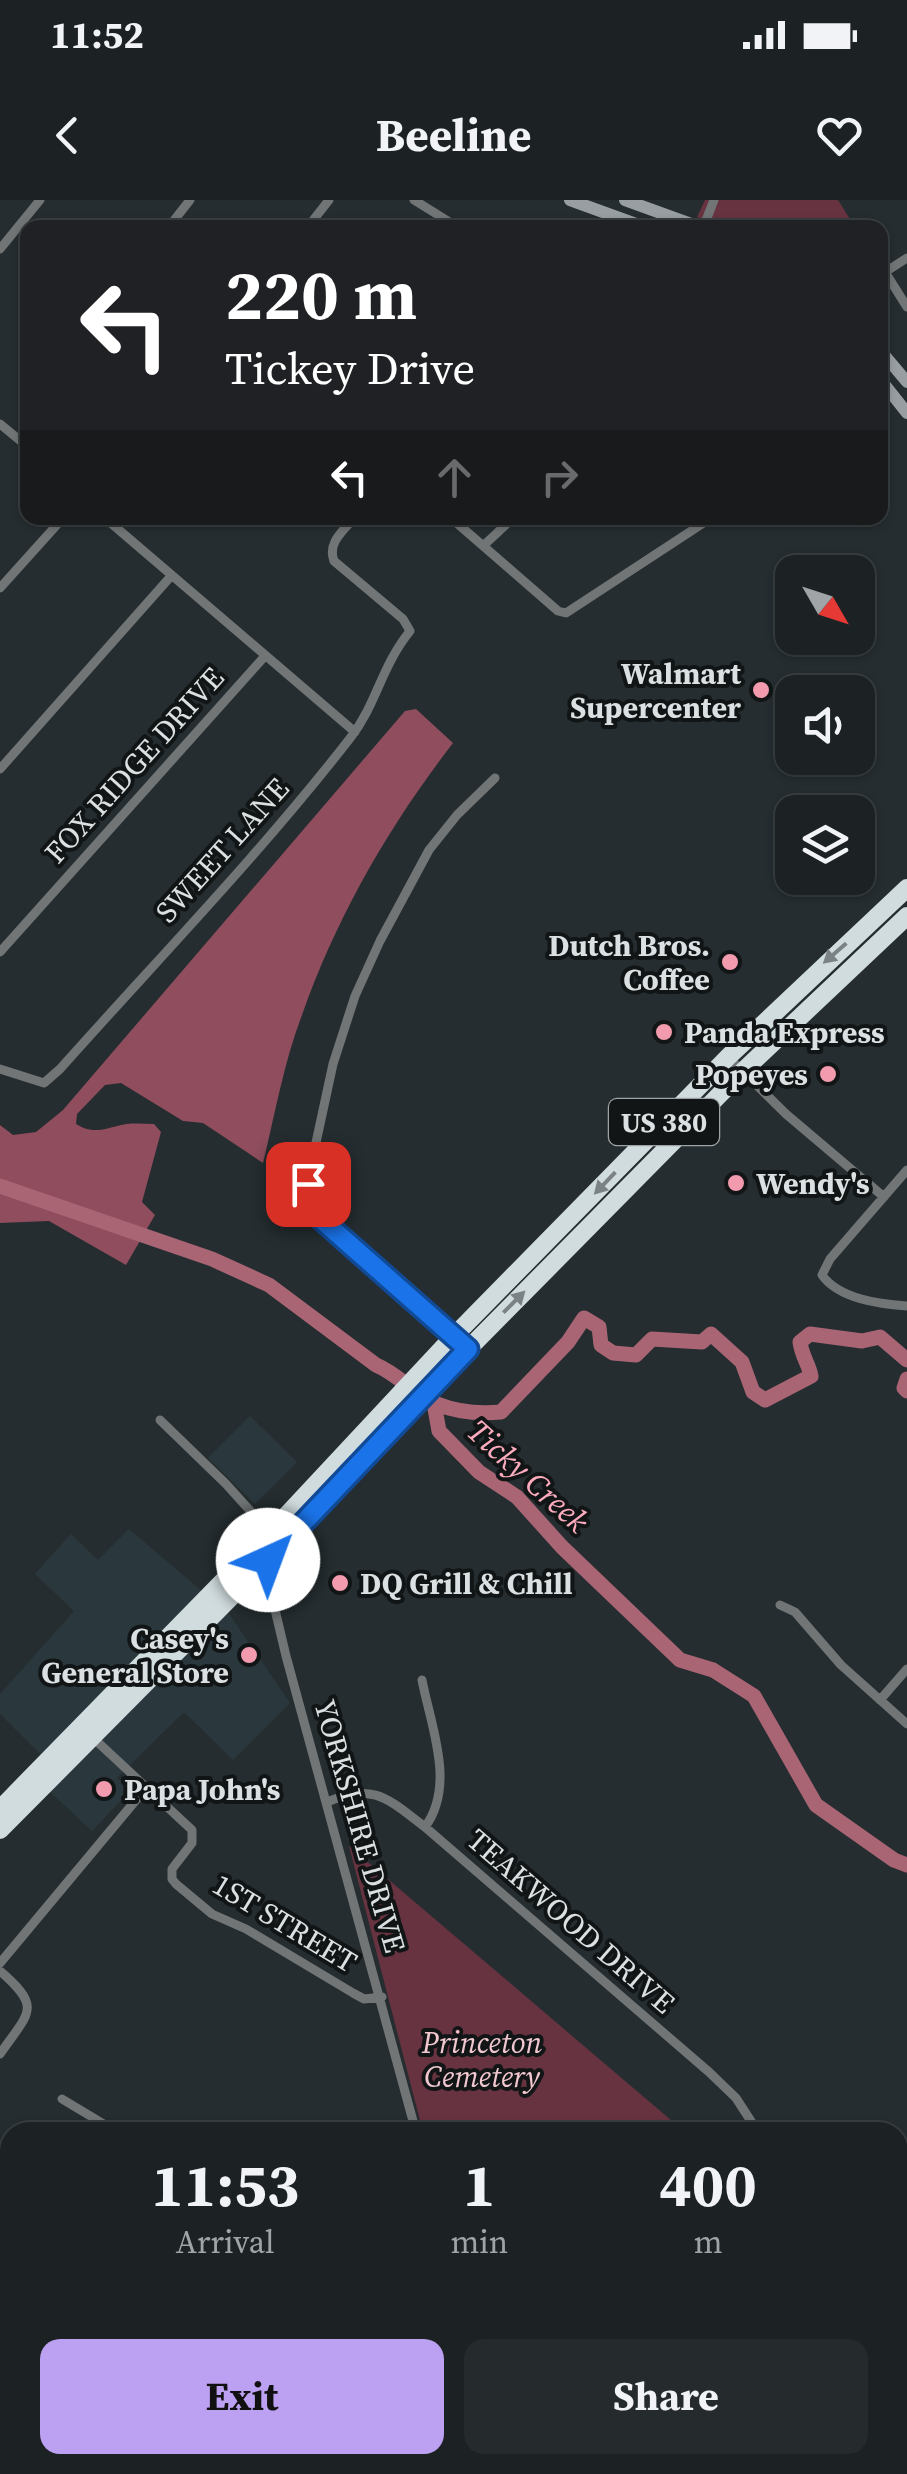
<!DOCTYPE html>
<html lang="en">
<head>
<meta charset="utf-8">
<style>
	:root { --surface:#1c2224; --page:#252a2c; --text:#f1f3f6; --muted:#a0a4a6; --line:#3a3f41; --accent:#bca0f2 }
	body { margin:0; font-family:"Source Serif 4",serif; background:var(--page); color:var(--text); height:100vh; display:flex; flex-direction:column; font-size:38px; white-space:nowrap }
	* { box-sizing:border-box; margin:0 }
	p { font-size:32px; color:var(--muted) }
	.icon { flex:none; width:55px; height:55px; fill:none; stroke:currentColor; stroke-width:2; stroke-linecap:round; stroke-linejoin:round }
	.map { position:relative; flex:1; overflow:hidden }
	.details { position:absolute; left:0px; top:1922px; width:908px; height:352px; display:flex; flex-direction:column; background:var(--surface); border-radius:30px 30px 0 0; box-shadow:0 2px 8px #0004,0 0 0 2px var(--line) }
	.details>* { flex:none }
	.guide { position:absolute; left:20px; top:20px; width:868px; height:305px; border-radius:20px; box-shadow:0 2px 8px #0004,0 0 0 2px var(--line); background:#202124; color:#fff; overflow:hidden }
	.needle { width:65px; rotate:129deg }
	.fabs { position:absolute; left:775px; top:355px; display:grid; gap:20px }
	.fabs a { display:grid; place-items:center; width:100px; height:100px; border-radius:20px; background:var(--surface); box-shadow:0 2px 8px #0004,0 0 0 2px var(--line); font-size:50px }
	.pin { position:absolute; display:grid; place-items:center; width:85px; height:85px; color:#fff; margin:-42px; border-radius:20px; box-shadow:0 5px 15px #0006 }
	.me { position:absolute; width:110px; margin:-55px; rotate:43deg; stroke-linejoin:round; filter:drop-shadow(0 0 8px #0008) }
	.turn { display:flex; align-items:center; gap:35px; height:210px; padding:0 40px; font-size:45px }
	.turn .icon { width:130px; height:130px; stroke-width:2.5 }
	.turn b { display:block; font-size:70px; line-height:85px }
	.lanes { display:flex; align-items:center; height:95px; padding:0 40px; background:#0003; justify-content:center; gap:50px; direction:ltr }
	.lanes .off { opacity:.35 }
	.eta { display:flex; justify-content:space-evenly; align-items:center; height:170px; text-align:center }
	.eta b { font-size:60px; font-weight:700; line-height:70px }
	.button { display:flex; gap:20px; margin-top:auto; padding:20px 40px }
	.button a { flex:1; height:115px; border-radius:20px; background:var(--accent); color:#111; font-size:40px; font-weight:700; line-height:115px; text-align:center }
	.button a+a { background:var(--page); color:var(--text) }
	.status { display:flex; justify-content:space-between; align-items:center; height:70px; padding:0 50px; background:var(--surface); direction:ltr }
	.status svg { height:28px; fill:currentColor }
	header { display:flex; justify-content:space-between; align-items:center; height:130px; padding:0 40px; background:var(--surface); font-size:45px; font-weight:700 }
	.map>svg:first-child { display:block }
</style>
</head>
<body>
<div class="status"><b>11:52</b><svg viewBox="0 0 49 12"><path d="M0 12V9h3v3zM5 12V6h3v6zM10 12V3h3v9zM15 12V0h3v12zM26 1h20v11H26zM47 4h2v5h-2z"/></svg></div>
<header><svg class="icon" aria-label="back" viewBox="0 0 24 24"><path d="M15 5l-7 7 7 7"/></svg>Beeline<svg class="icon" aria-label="heart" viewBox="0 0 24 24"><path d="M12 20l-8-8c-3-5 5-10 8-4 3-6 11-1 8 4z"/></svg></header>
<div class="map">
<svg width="907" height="2274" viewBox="0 0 907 2274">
	<rect width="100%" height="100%" fill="#252d30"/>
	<path fill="#2a383d" d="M250,1216L297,1262L255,1304L208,1258Z
		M129,1329L230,1415L290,1503L233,1560L184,1512L117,1578L131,1590L92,1631L49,1591L62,1576L0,1514V1494L74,1411L35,1374L71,1334L98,1360Z"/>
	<path fill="#673340" d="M705,0H838L855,27H725L697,17Z
		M349,1646L685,1932H423Z"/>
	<path fill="#8f4d5d" d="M416,509L453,543C389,626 337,716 302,815C284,862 275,914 263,963L203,923L183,921L121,883L105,885L77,914L76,924C95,936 107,927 127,924C135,923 145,924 154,924L161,932L142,1002L155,1015L126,1065L49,1021L0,1023V925L13,935L36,932L63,910L405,511Z"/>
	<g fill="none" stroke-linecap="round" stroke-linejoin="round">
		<path stroke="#aa6575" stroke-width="15" d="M0,986L212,1059L269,1085L376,1165C398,1174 415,1195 437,1204C457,1212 480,1214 501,1212L568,1142L584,1118L599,1127L601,1145L613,1153L636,1155L652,1139L702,1142L711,1134L742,1162L753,1192L765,1200L811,1176C809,1164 802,1157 800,1142L810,1134L862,1141L880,1137L907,1160
			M907,1179L904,1188L907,1191
			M434,1203L439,1231L479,1272L517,1297L562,1347L680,1460L713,1470L754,1496L816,1605L894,1660L907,1665"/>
		<path stroke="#717576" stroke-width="9" d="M414,0L459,28
			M168,28L190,0
			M307,28L329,0
			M703,28L714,0
			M0,49L40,0
			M885,72L907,107
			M882,74L907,58
			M0,224L28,247
			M105,318L355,532
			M451,318L558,411L566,413L711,318
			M483,346L513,318
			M0,388L63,318
			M0,569L172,375
			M0,752L265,456
			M728,857L786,914L884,997
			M0,869L44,883L60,869C158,759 261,653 351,537C377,503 381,467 410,431L403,419L334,361C327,343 343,331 354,318
			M907,970L830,1059L822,1075C839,1099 879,1104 907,1106
			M454,1138L323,1020L309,1000V975L333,864L355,796L380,741L429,650L457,615L495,578
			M160,1220L226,1284L271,1334
			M268,1360L272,1397L286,1456L416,1932
			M780,1405L795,1412L841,1465L907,1524
			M422,1480C431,1527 456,1585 425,1627
			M880,1500L907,1469
			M90,1535L192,1630V1643L172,1669V1679L176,1684L212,1714L246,1729L353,1793L364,1799L382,1797
			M327,1602C374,1582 388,1599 425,1627L709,1872L736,1898L758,1932
			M0,1763L146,1588
			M0,1771C43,1808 29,1812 0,1854
			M62,1899L117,1932
			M146,1932L149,1927
			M898,1968L907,1971
			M898,2057L907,2044
			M0,2196L10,2179
			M898,2206L907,2207
			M215,2265L230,2274
			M764,2265L776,2274
			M114,2274L120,2265
			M282,2274L287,2265
			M677,2274L682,2265"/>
		<path stroke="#989ea1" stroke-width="12" d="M570,0L647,28
			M625,0L702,28
			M880,150L907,182
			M880,179L907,213
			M0,1963L10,1969
			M497,2265L511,2274"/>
		<path stroke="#d1dcdf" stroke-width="18" d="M0,1609L271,1332L453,1137L728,857L907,688
			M0,1630L268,1360L406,1212L742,872L907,716"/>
	</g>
	<defs><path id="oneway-solid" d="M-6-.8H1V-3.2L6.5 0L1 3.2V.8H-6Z" transform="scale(2.5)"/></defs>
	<g fill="#7b8285">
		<use href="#oneway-solid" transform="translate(835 753) rotate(139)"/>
		<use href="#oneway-solid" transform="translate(605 983) rotate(134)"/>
		<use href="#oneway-solid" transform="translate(514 1102) rotate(-45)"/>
	</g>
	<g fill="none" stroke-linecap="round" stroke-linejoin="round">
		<defs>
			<path id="route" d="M268,1360L468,1149L322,1020L309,1000L308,984"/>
		</defs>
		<use href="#route" stroke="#114b97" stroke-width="25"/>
		<use href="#route" stroke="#1a73e8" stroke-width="18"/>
	</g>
	<g fill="#f29aae" stroke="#111516" stroke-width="4">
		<circle cx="761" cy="490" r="10"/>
		<circle cx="730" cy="762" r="10"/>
		<circle cx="664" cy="832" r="10"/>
		<circle cx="828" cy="874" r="10"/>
		<circle cx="736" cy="983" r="10"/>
		<circle cx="340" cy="1383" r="10"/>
		<circle cx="249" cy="1455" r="10"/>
		<circle cx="104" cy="1589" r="10"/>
	</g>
	<g text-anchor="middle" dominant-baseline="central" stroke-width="8" stroke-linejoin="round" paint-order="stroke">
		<rect fill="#111516" stroke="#9ea3a5" stroke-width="2.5" x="609" y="899" width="110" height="46" rx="8"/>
		<g font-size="28" font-weight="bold" fill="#dbe0e2">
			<text x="664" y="922">US 380</text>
		</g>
		<g font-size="30" font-weight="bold" fill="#dbe0e2" stroke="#111516" text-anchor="end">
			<text x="741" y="473">Walmart<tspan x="741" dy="34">Supercenter</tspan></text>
			<text x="710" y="745">Dutch Bros.<tspan x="710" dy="34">Coffee</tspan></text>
			<text x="684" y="832" text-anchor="start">Panda Express</text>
			<text x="808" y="874">Popeyes</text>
			<text x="756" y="983" text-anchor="start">Wendy's</text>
			<text x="360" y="1383" text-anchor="start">DQ Grill &amp; Chill</text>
			<text x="229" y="1438">Casey's<tspan x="229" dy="34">General Store</tspan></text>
			<text x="124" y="1589" text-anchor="start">Papa John's</text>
		</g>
		<g font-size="30" fill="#dbe0e2" stroke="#111516">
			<text transform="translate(134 565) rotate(-48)">FOX RIDGE DRIVE</text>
			<text transform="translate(222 650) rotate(-48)">SWEET LANE</text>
			<text transform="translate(360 1626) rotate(74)">YORKSHIRE DRIVE</text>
			<text transform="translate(571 1721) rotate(41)">TEAKWOOD DRIVE</text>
			<text transform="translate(285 1723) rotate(31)">1ST STREET</text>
		</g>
		<g font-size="30" font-style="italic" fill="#f2c8d0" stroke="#111516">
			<text x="482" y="1842">Princeton<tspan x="482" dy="34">Cemetery</tspan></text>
		</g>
		<g font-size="32" font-style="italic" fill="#fdacbe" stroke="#111516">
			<text transform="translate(528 1276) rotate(42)">Ticky Creek</text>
		</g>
	</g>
</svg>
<div class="fabs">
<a><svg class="needle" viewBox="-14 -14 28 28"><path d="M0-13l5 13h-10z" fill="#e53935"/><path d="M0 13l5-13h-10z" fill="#a0a4a6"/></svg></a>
<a><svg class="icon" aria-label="sound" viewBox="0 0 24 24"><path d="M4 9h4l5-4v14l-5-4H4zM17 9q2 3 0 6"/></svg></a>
<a><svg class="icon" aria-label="layers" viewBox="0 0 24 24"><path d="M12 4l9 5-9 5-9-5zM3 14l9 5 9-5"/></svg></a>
</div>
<div class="pin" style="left:308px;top:984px;background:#d93025"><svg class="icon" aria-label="arrive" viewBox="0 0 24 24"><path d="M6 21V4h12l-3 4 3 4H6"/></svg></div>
<svg class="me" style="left:268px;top:1360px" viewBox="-20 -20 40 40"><circle r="19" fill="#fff"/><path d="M0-13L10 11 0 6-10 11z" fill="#1a73e8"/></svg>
<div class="guide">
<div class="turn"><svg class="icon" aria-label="left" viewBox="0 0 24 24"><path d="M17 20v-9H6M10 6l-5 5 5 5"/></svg><div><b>220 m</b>Tickey Drive</div></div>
<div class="lanes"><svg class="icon" aria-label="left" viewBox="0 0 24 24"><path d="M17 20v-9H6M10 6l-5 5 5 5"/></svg><svg class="icon off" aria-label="ahead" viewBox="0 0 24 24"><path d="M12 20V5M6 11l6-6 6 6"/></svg><svg class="icon off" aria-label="right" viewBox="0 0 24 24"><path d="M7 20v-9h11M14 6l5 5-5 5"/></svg></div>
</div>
<section class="details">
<div class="eta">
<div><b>11:53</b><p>Arrival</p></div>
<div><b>1</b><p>min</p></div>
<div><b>400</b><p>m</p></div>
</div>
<div class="button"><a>Exit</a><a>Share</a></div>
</section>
</div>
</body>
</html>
